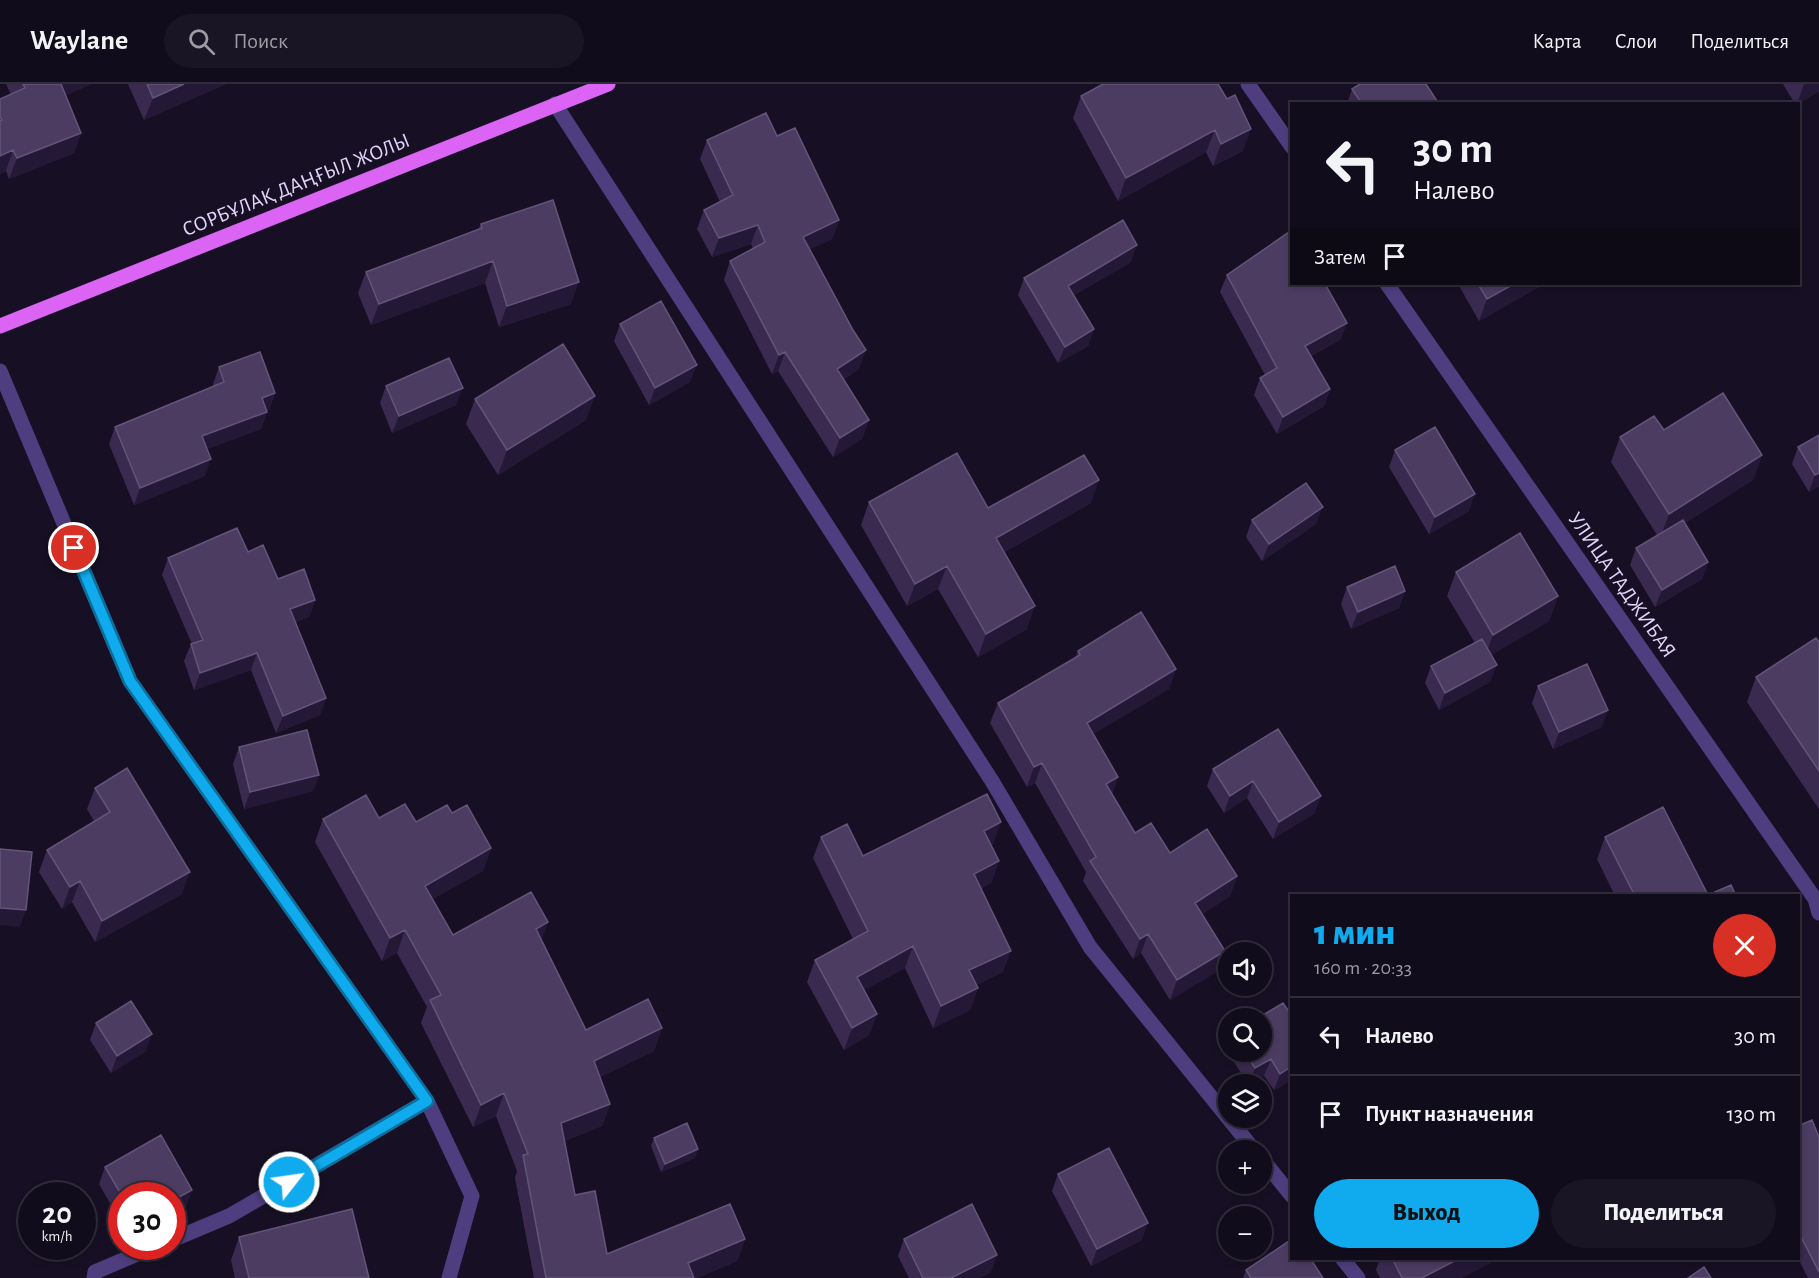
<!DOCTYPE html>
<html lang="ru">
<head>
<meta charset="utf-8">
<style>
	:root { --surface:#110c1b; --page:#1a1524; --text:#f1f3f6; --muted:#9c9ba3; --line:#302c3a; --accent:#10abee }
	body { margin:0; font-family:"Alegreya Sans",sans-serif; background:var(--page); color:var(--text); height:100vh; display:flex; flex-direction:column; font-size:22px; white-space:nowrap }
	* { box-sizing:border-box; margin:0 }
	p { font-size:20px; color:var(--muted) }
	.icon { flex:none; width:33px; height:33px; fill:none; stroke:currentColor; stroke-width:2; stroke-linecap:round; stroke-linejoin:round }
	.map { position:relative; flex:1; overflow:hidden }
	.drawer { position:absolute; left:1290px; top:810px; width:510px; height:366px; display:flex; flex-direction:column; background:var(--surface); border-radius:0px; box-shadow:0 3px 9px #0003,0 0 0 2px var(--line) }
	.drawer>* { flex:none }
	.banner { position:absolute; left:1290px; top:18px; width:510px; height:183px; border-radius:0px; box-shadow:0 3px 9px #0003,0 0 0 2px var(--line); background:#110c1b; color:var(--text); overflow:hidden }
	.fabs { position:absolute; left:1218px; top:858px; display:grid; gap:12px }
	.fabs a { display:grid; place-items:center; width:54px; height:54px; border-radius:50%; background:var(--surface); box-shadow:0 3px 9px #0003,0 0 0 2px var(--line); font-size:30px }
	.speed { position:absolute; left:18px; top:1098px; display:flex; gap:12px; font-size:30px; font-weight:700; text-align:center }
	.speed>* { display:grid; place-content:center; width:78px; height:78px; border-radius:50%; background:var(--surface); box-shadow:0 3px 9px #0003,0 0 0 2px var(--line); line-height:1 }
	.speed small { font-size:15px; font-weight:400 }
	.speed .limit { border:9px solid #d22; background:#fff; color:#111 }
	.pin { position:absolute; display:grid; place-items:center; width:51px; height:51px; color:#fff; margin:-26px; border:3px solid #fff; border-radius:50%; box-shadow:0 2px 6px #0007 }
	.me { position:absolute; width:66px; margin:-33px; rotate:60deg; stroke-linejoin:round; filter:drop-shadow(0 0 4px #0008) }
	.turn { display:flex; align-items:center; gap:21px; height:126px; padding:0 24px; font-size:27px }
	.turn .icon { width:78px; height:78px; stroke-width:2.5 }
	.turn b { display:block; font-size:42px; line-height:51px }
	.then { display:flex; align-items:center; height:57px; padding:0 24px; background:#0003; gap:12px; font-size:22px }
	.round { display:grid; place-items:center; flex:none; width:63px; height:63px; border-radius:32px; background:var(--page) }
	.overview { display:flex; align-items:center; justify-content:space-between; height:102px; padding:0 24px }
	h1 { font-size:36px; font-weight:800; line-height:45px; color:var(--accent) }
	.primary-button { display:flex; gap:12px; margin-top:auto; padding:12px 24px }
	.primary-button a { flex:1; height:69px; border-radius:36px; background:var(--accent); color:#111; font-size:24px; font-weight:800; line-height:69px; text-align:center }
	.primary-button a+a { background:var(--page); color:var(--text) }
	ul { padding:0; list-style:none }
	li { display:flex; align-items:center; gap:18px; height:78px; padding:0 24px; border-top:2px solid var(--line) }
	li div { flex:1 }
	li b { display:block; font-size:22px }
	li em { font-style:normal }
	header { display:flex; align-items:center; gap:36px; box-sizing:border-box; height:84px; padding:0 30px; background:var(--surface); border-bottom:2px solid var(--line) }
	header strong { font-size:28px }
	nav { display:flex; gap:33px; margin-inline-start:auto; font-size:21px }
	.search { width:420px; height:54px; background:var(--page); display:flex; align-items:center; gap:15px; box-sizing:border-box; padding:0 21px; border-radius:33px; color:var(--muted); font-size:22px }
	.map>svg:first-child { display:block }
</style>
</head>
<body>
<header>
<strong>Waylane</strong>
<div class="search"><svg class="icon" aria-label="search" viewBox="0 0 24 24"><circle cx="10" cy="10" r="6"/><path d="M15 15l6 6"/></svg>Поиск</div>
<nav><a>Карта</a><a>Слои</a><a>Поделиться</a></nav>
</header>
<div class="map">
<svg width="1819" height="1194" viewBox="0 0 1819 1194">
	<rect width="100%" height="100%" fill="#171024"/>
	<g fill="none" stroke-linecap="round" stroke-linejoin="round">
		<path stroke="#4e3e7f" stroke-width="15" d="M1248,0L1292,63
			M555,20L992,697L1090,863L1254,1066
			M1387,200L1815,815L1819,829
			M0,287L130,597L427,1017L472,1112L449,1194
			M1262,1075L1292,1112
			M172,1156L229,1132L427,1017
			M1342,1174L1358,1194
			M94,1194L95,1188L156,1162"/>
		<path stroke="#db64f5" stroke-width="15" d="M0,242L608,0"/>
	</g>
	<path fill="#3a2a50" d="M6,0H91L66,11L81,49L74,69L9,95L6,87L0,90V15L11,11Z
		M128,0H226L144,36Z
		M1218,0L1243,67L1213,82L1206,68L1118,117L1073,34L1081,12Z
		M1783,0H1819V7L1798,20H1795Z
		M1352,5L1439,20H1347Z
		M777,52L839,136L832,155L810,165L859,285L844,295L869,336L862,355L833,373L778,287L772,290L724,196L730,177L753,165L751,160L712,173L697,145L704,126L720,118L700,75L707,56Z
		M481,140L571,220L499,243L485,199L371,241L358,209L366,188L478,146Z
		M1131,178L1074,211L1094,245L1088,262L1058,279L1018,211L1024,194Z
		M1227,191L1347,239L1340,256L1311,272L1330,305L1324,322L1277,350L1254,311L1260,294L1265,291L1220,208Z
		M1458,200H1544L1479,237Z
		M620,240L690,298L649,321L614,257Z
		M219,283L275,309L269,326L267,327L261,345L207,365L205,392L134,421L109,360L115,343L213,302V300Z
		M386,302L456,321L392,349L380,319Z
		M475,315L586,336L498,391L466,340Z
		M1664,346L1762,371L1753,396L1685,439L1708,478L1702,495L1655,523L1630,481L1636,464L1657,451L1611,378L1620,353Z
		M1819,351V402L1809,408L1792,380L1798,363Z
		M1395,366L1469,427L1429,450L1389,383Z
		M869,418L988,424L1091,419L1004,468L1027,545L978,573L938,505L907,522L861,441Z
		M1252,436L1316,440L1262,477L1246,453Z
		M248,468L278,495L315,516L309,533L295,538L326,614L320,631L276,649L251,586L194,606L184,577L191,560H192L162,491L168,474Z
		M1456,488L1558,512L1549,537L1491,571L1490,598L1439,626L1425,599L1431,582L1475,559L1447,512Z
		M1347,503L1405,507L1399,524L1351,545L1341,520Z
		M1819,558V725L1747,618L1756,593Z
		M1078,567L1176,585L1169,605L1093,650L1118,693L1112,710L1135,749L1170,769L1237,792L1230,812L1202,830L1218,887L1170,916L1141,869L1133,875L1083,797L1086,788L1035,699L1027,703L990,639L998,619L1075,574Z
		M1538,602L1602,643L1553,665L1532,619Z
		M1278,645L1315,729L1273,755L1247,714L1224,729L1207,702L1213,685Z
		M239,663L319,691L313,707L244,725L233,680Z
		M95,704L182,810L95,858L72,818L62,825L39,788L47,766L94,737L87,725Z
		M452,729L491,764L483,787L432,815L453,851L542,856L586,946L662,944L654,967L600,993L610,1020L602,1042L564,1057L575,1111L607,1170L745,1155L737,1177L697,1194H534L515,1094L517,1087L496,1032L473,1043L421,939L427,923L397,869L382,877L315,758L323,735L379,734L416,738Z
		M821,753L863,772L993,760L991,761L999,777L991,799L981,804L1003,888L976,901L978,904L970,926L933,944L905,884L864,906L877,930L869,951L844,966L807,898L815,876L853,855L813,774Z
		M1605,753L1708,811L1736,812H1615L1597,775Z
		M1292,932V996L1274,1006L1264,992L1248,1000L1227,967L1228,963V968H1262Z
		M96,939L146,967L111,989L90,956Z
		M1798,1042L1819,1053V1194H1808L1798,1174Z
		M654,1054L695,1074L661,1088L651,1062Z
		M105,1083L186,1123L122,1112V1140L99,1100Z
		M1058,1090L1142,1156L1091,1182L1052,1107Z
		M239,1153L369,1194H235L231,1176Z
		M904,1155L991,1188L979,1194H909L898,1172Z
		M1380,1174H1497L1496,1176L1461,1194H1380L1376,1186Z
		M1246,1186L1323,1194H1243Z"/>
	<path fill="#241837" d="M59,0H91L53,17Z
		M184,0H226L144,36L153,14Z
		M1804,0H1819V7L1798,20H1797Z
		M1251,45L1243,67L1213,82L1221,60Z
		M1215,46L1206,68L1118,117L1126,94Z
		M81,49L74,69L9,95L17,74Z
		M13,66L6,87L0,90V72Z
		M839,136L832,155L796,172L803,153Z
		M758,141L751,160L712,173L719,154Z
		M1137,161L1131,178L1062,218L1068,202Z
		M493,177L485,199L371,241L379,220Z
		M579,198L571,220L499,243L507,222Z
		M1514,200H1544L1479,237L1487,215Z
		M1347,239L1340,256L1299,278L1305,262Z
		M1094,245L1088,262L1058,279L1065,263Z
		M866,266L859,285L830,303L837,285Z
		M785,268L778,287L772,290L779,271Z
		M697,281L690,298L649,321L655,304Z
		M463,304L456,321L392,349L399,332Z
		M1330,305L1324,322L1277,350L1283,333Z
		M275,309L269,326L255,331L262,314Z
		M595,312L586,336L498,391L507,366Z
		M267,328L261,345L196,369L202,352Z
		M869,336L862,355L833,373L840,354Z
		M1762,371L1753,396L1660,455L1669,430Z
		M211,375L205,392L134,421L140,404Z
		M1819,389V402L1809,408L1815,391Z
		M1099,396L1091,419L987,477L996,454Z
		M1475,410L1469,427L1429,450L1435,433Z
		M1323,423L1316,440L1262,477L1269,460Z
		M1708,478L1702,495L1655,523L1662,506Z
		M947,482L938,505L907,522L915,500Z
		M1405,507L1399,524L1351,545L1358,528Z
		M1558,512L1549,537L1484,575L1493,551Z
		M315,516L309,533L283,542L290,525Z
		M1035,522L1027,545L978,573L986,550Z
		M257,569L251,586L194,606L200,589Z
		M1497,581L1490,598L1439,626L1445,609Z
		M1176,585L1169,605L1079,658L1087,639Z
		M326,614L320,631L276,649L283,632Z
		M1608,626L1602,643L1553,665L1559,648Z
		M1042,679L1035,699L1027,703L1034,683Z
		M319,691L313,707L244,725L250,708Z
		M1118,693L1111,713L1106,700Z
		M1253,697L1247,714L1224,729L1230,712Z
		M1321,712L1315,729L1273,755L1279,738Z
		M1001,738L993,760L976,769L984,747Z
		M491,764L483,787L417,824L425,802Z
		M999,777L991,799L966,811L974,790Z
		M190,788L182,810L95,858L102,837Z
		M1237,792L1230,812L1188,839L1195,819Z
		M80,797L72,818L62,825L70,803Z
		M0,824L26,826L20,843L0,841Z
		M548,838L540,861L536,845Z
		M405,846L397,869L382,877L390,854Z
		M1148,850L1141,869L1133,875L1140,855Z
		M913,862L905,884L849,915L857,893Z
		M1011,867L1003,888L962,908L969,886Z
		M1225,867L1218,887L1170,916L1177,896Z
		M978,904L970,926L933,944L941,922Z
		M877,930L869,951L844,966L852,944Z
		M662,944L654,967L586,1000L594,977Z
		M152,950L146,967L111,989L117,972Z
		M1271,975L1264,992L1249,1000L1255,984Z
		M1292,982V996L1274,1006L1280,990Z
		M504,1009L496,1032L473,1043L481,1021Z
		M610,1020L602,1042L553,1061L561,1039Z
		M698,1065L695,1074L661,1088L665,1080Z
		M192,1106L186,1123L172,1130V1117Z
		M1148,1139L1142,1156L1091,1182L1097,1165Z
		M745,1155L737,1177L697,1194H683L688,1179Z
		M997,1171L991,1188L979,1194H951Z
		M1460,1174H1497L1496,1176L1461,1194H1422Z"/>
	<path fill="#4c3c62" stroke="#63547a" stroke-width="1.5" d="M23,0H61L81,49L17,74L13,66L0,72V37L2,36L0,33V15L25,4Z
		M147,0H184L153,14Z
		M1103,0H1218L1227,15L1235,11L1251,45L1221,60L1215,46L1126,94L1081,12Z
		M1360,0H1426L1439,20H1362L1352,5Z
		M766,29L777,52L795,44L839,136L803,153L853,246L866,266L837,285L869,336L840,354L785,268L779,271L730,177L765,158L758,141L719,154L704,126L733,111L707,56Z
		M553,116L579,198L507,222L493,177L379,220L366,188L482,144L481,140Z
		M1123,136L1137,161L1068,202L1094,245L1065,263L1024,194Z
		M1292,146V200H1325L1347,239L1305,262L1330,305L1283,333L1260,294L1277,284L1227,191Z
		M1478,200H1514L1487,215Z
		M661,217L697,281L655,304L620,240Z
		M563,260L595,312L507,366L475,315Z
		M260,268L275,309L262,314L267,328L202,352L211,375L140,404L115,343L224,298L219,283Z
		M449,274L463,304L399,332L386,302Z
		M1723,309L1762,371L1669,430L1620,353L1654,332L1664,346Z
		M1435,343L1475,410L1435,433L1395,366Z
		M1819,351V389L1815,391L1798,363Z
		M957,369L988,424L1084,371L1099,396L996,454L1035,522L986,550L947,482L915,500L869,418Z
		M1306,399L1323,423L1269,460L1252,436Z
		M1683,436L1708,478L1662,506L1636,464Z
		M237,444L248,468L263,461L278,495L304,485L315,516L290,525L326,614L283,632L257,569L200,589L191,560L203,556L168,474Z
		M1520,449L1558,512L1493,551L1456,488Z
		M1395,482L1405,507L1358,528L1347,503Z
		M1141,528L1176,585L1087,639L1118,693L1106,700L1135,749L1151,739L1170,769L1207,745L1237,792L1195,819L1225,867L1177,896L1148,850L1140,855L1090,777L1096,773L1042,679L1034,683L998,619L1080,571L1078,567Z
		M1816,554L1819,558V687L1756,593Z
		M1482,555L1497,581L1445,609L1431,582Z
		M1587,580L1608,626L1559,648L1538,602Z
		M1278,645L1321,712L1279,738L1253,697L1230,712L1213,685Z
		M307,646L319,691L250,708L239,663Z
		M127,684L190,788L102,837L80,797L70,803L47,766L110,728L95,704Z
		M987,710L1001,738L984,747L999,777L974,790L1011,867L969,886L978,904L941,922L913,862L857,893L877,930L852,944L815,876L868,847L821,753L847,740L863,772Z
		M366,711L379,734L405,720L416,738L447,721L452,729L467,721L491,764L425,802L453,851L531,808L548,838L536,845L586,946L648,915L662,944L594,977L610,1020L561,1039L575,1111L595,1107L607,1170L730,1120L745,1155L688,1179L694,1194H546L523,1071L528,1070L504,1009L481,1021L430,916L441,911L405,846L390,854L323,735Z
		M1663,723L1708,811L1731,801L1736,812H1635L1605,753Z
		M0,765L32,768L26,826L0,824Z
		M131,917L152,950L117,972L96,939Z
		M1283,919L1292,932V982L1280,990L1271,975L1255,984L1244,968H1262V934H1258Z
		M1812,1036L1819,1053V1188L1798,1147V1042Z
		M687,1039L698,1065L665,1080L654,1054Z
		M161,1051L192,1106L172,1117V1112H122L105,1083Z
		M1109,1064L1148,1139L1097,1165L1058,1090Z
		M972,1120L997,1171L951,1194H923L904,1155Z
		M352,1125L369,1194H249L239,1153Z
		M1292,1155V1174H1310L1323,1194H1251L1246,1186Z
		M1392,1174H1460L1422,1194H1402Z
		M1704,1183L1711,1194H1688Z"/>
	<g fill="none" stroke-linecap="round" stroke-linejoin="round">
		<defs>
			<path id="route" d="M74,464L130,597L427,1017L289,1098"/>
		</defs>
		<use href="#route" stroke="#0a6f9b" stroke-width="15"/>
		<use href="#route" stroke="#10abee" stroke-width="10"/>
	</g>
	<g text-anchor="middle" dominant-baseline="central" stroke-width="6" stroke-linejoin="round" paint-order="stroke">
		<g font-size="21" fill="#e2d5fc" stroke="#171024">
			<text transform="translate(296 101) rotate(-22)">СОРБҰЛАҚ ДАҢҒЫЛ ЖОЛЫ</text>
			<text transform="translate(1622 501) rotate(55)">УЛИЦА ТАДЖИБАЯ</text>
		</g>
	</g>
</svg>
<div class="fabs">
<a><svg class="icon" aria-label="sound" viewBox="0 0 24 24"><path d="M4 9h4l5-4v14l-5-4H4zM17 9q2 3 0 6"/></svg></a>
<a><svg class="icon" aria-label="search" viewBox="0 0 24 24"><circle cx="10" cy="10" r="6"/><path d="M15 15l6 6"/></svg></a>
<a><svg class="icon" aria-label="layers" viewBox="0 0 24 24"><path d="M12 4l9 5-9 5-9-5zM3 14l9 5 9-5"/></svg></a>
<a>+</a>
<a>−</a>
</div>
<div class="speed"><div>20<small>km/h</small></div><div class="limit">30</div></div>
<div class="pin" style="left:74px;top:464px;background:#d93025"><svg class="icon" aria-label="arrive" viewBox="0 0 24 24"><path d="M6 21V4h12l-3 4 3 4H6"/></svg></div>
<svg class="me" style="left:289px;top:1098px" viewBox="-20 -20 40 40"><circle r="17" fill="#10abee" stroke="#fff" stroke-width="3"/><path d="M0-11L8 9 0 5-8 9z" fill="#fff"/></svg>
<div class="banner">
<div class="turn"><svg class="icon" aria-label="left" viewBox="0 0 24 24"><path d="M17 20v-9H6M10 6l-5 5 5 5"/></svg><div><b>30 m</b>Налево</div></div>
<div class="then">Затем<svg class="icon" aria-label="arrive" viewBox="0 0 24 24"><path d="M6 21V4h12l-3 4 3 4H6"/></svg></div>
</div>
<section class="drawer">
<div class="overview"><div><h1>1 мин</h1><p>160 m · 20:33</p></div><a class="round" style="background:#d93025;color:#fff"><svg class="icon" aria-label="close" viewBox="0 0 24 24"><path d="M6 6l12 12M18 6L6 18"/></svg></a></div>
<ul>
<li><svg class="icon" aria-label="left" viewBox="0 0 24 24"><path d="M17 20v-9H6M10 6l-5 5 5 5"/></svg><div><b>Налево</b></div><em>30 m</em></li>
<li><svg class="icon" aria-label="arrive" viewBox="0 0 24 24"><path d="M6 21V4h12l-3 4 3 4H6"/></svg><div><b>Пункт назначения</b></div><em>130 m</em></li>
</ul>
<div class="primary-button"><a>Выход</a><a>Поделиться</a></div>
</section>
</div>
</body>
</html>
